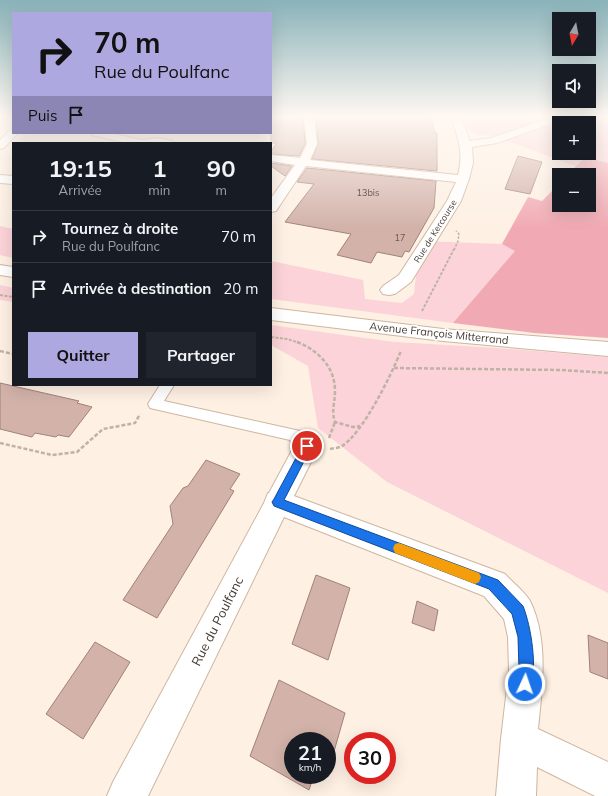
<!DOCTYPE html>
<html lang="fr">
<head>
<meta charset="utf-8">
<style>
	:root { --surface:#171b24; --page:#20242c; --text:#f1f3f6; --muted:#9ea1a6; --line:#363941; --accent:#aea8e0 }
	body { margin:0; font-family:Mulish,sans-serif; background:var(--page); color:var(--text); height:100vh; display:flex; flex-direction:column; font-size:15px; white-space:nowrap }
	* { box-sizing:border-box; margin:0 }
	p { font-size:13px; color:var(--muted) }
	.icon { flex:none; width:22px; height:22px; fill:none; stroke:currentColor; stroke-width:2; stroke-linecap:round; stroke-linejoin:round }
	.map { position:relative; flex:1; overflow:hidden }
	.drawer { position:absolute; left:12px; top:142px; width:260px; height:244px; display:flex; flex-direction:column; background:var(--surface); border-radius:0px; box-shadow:0 4px 16px #0002 }
	.drawer>* { flex:none }
	.guide { position:absolute; left:12px; top:12px; width:260px; height:122px; border-radius:0px; box-shadow:0 4px 16px #0002; background:#aea8e0; color:#111; overflow:hidden }
	.needle { width:26px; rotate:190deg }
	.fabs { position:absolute; left:552px; top:12px; display:grid; gap:8px }
	.fabs a { display:grid; place-items:center; width:44px; height:44px; border-radius:0px; background:var(--surface); box-shadow:0 4px 16px #0002; font-size:20px }
	.speed { position:absolute; left:284px; top:732px; display:flex; gap:8px; font-size:20px; font-weight:700; text-align:center }
	.speed>* { display:grid; place-content:center; width:52px; height:52px; border-radius:50%; background:var(--surface); box-shadow:0 4px 16px #0002; line-height:1 }
	.speed small { font-size:10px; font-weight:400 }
	.speed .limit { border:6px solid #d22; background:#fff; color:#111 }
	.pin { position:absolute; display:grid; place-items:center; width:34px; height:34px; color:#fff; margin:-17px; border:2px solid #fff; border-radius:50%; box-shadow:0 1px 4px #0007 }
	.me { position:absolute; width:44px; margin:-22px; rotate:3deg; stroke-linejoin:round; filter:drop-shadow(0 0 3px #0008) }
	.turn { display:flex; align-items:center; gap:14px; height:84px; padding:0 16px; font-size:18px }
	.turn .icon { width:52px; height:52px; stroke-width:2.5 }
	.turn b { display:block; font-size:28px; line-height:34px }
	.then { display:flex; align-items:center; height:38px; padding:0 16px; background:#0003; gap:8px; font-size:15px }
	.eta { display:flex; justify-content:space-evenly; align-items:center; height:68px; text-align:center }
	.eta b { font-size:24px; font-weight:700; line-height:28px }
	.action { display:flex; gap:8px; margin-top:auto; padding:8px 16px }
	.action a { flex:1; height:46px; border-radius:0px; background:var(--accent); color:#111; font-size:16px; font-weight:700; line-height:46px; text-align:center }
	.action a+a { background:var(--page); color:var(--text) }
	ul { padding:0; list-style:none }
	li { display:flex; align-items:center; gap:12px; height:52px; padding:0 16px; border-top:1px solid var(--line) }
	li div { flex:1 }
	li b { display:block; font-size:15px }
	li em { font-style:normal }
	.map>svg:first-child { display:block }
</style>
</head>
<body>
<div class="map">
<svg width="608" height="796" viewBox="0 0 608 796">
	<rect width="100%" height="100%" fill="#fef0e3"/>
	<path fill="#fbd3d8" fill-rule="evenodd" d="M464,117H608V163L585,157L575,166L495,136L479,135L469,131ZM559,123H589V153H559Z
		M0,226L13,229V258L0,255Z
		M420,241L502,244L516,251L453,323L271,299V261L363,280L365,299L402,303L414,294Z
		M0,285L13,288V302L0,300Z
		M271,325L394,342L498,348L608,357V593L387,482L318,428L308,366L271,345Z"/>
	<path fill="#f1aab4" d="M585,157L608,163V338L534,333L453,323L515,251L502,244L528,197L542,201L559,184V205H589V175H567Z"/>
	<path fill="#d2b2a9" stroke="#a08279" d="M271,117H303L305,144L299,156L271,154V151L277,143H271Z
		M316,117H431L435,133H437V171L312,159L318,144Z
		M518,156L542,162L530,194L505,189Z
		M271,163L292,166L285,176L271,166Z
		M307,168L436,181L434,208L409,252L405,251L402,257L377,252L371,263L337,255L351,234L285,222L314,184L297,182Z
		M0,383L79,401L77,403L92,407L69,437L58,435L56,437L35,433L32,437L0,429Z
		M206,460L240,474L230,489L234,491L157,618L123,600L173,524L170,506L183,488L188,486Z
		M316,575L350,588L328,660L292,644Z
		M417,601L438,610L434,631L412,623Z
		M588,635L608,643V679L590,672Z
		M95,642L130,662L83,739L46,714Z
		M279,680L345,713L331,762L327,760V741H293V775H314L309,790L250,756Z"/>
	<g fill="none" stroke-linecap="round" stroke-linejoin="round">
		<defs>
			<path id="lane" d="M160,385H174L164,401L300,431L312,454L310,459L304,461L298,459L290,440L150,408L148,404Z"/>
			<path id="street" d="M304,117H314L317,144L310,160L458,175C464,152 458,138 451,117H461L470,141L491,138L552,117H566L564,119L497,143L472,147L473,163L469,179L461,201L411,282L395,294L389,295L383,294L380,290L383,286L399,275L447,201L456,182L306,166L276,211L271,212V198L295,165L271,161V155L300,158L307,144Z
				M13,130V133H18L4,148L0,149V140L9,131Z
				M91,133H110L142,140L158,138L173,141L174,143H126L92,135Z
				M0,175L13,176V184L0,183Z
				M307,436L316,439L319,446L294,496L505,574C512,582 525,592 530,601C549,639 542,689 538,729L608,762V796H595L537,767L536,796H496L501,739L509,671L508,637L504,619L484,596L284,517L148,796H107L113,782L264,503L268,493H269L298,439Z"/>
			<path id="secondary" d="M0,265L13,267V277L0,275Z
				M271,308L443,329L608,342V356L443,341L271,320Z"/>
		</defs>
		<use href="#lane" stroke="#cdb6a1" stroke-width="2"/>
		<use href="#street" stroke="#cdb6a1" stroke-width="2"/>
		<use href="#secondary" stroke="#cdb6a1" stroke-width="2"/>
		<path stroke="#bfb2a7" stroke-width="1.5" stroke-dasharray="2.5 1.5" stroke-linecap="butt" d="M454,250L458,241L459,234L456,231"/>
		<path stroke="#bfb2a7" stroke-width="2" stroke-dasharray="3 1.5" stroke-linecap="butt" d="M0,295L13,297
			M422,311L454,249
			M271,337L287,339L300,343"/>
		<path stroke="#bfb2a7" stroke-width="2.5" stroke-dasharray="4 2" stroke-linecap="butt" d="M297,342C318,350 335,367 335,391C335,403 331,410 335,422L353,427L360,426
			M0,351L13,354
			M394,368L561,370L608,373
			M329,438L335,422
			M0,443L52,455L77,452L103,429L135,423L140,414
			M330,449C334,448 339,448 342,446C363,433 391,375 401,351"/>
		<use href="#lane" fill="#fff" fill-rule="evenodd"/>
		<use href="#street" fill="#fff" fill-rule="evenodd"/>
		<use href="#secondary" fill="#fff" fill-rule="evenodd"/>
	</g>
	<linearGradient id="sky" x2="0" y2="1"><stop stop-color="#89b2b9"/><stop offset="0.51" stop-color="#fff8f2"/><stop offset="1" stop-color="#fff8f2" stop-opacity="0"/></linearGradient>
	<rect width="608" height="228" fill="url(#sky)"/>
	<path fill="#1a73e8" stroke="#114b97" d="M307,441L311,443L312,446L284,500L498,580L523,606C531,626 538,669 530,689L525,691L520,689L518,684L519,670L518,637L512,614L489,589L274,506L272,502L274,499L304,443Z"/>
	<path fill="#f59e0b" d="M399,543L479,573L481,577L479,582L475,584L395,553L393,548L395,544Z"/>
	<g text-anchor="middle" dominant-baseline="central" stroke-width="3.5" stroke-linejoin="round" paint-order="stroke">
		<g font-size="9" fill="#685850">
			<text x="368" y="192">13bis</text>
			<text x="400" y="237">17</text>
		</g>
		<g font-size="9" fill="#443a32" stroke="#fff">
			<text transform="translate(435 231) rotate(-58)">Rue de Kercourse</text>
		</g>
		<g font-size="11" fill="#443a32" stroke="#fff">
			<text transform="translate(439 333) rotate(6)">Avenue François Mitterrand</text>
		</g>
		<g font-size="13" fill="#443a32" stroke="#fff">
			<text transform="translate(217 621) rotate(-63)">Rue du Poulfanc</text>
		</g>
	</g>
</svg>
<div class="fabs">
<a><svg class="needle" viewBox="-14 -14 28 28"><path d="M0-13l5 13h-10z" fill="#e53935"/><path d="M0 13l5-13h-10z" fill="#9ea1a6"/></svg></a>
<a><svg class="icon" aria-label="sound" viewBox="0 0 24 24"><path d="M4 9h4l5-4v14l-5-4H4zM17 9q2 3 0 6"/></svg></a>
<a>+</a>
<a>−</a>
</div>
<div class="speed"><div>21<small>km/h</small></div><div class="limit">30</div></div>
<div class="pin" style="left:307px;top:446px;background:#d93025"><svg class="icon" aria-label="arrive" viewBox="0 0 24 24"><path d="M6 21V4h12l-3 4 3 4H6"/></svg></div>
<svg class="me" style="left:525px;top:684px" viewBox="-20 -20 40 40"><circle r="17" fill="#1a73e8" stroke="#fff" stroke-width="3"/><path d="M0-11L8 9 0 5-8 9z" fill="#fff"/></svg>
<div class="guide">
<div class="turn"><svg class="icon" aria-label="right" viewBox="0 0 24 24"><path d="M7 20v-9h11M14 6l5 5-5 5"/></svg><div><b>70 m</b>Rue du Poulfanc</div></div>
<div class="then">Puis<svg class="icon" aria-label="arrive" viewBox="0 0 24 24"><path d="M6 21V4h12l-3 4 3 4H6"/></svg></div>
</div>
<section class="drawer">
<div class="eta">
<div><b>19:15</b><p>Arrivée</p></div>
<div><b>1</b><p>min</p></div>
<div><b>90</b><p>m</p></div>
</div>
<ul>
<li><svg class="icon" aria-label="right" viewBox="0 0 24 24"><path d="M7 20v-9h11M14 6l5 5-5 5"/></svg><div><b>Tournez à droite</b><p>Rue du Poulfanc</p></div><em>70 m</em></li>
<li><svg class="icon" aria-label="arrive" viewBox="0 0 24 24"><path d="M6 21V4h12l-3 4 3 4H6"/></svg><div><b>Arrivée à destination</b></div><em>20 m</em></li>
</ul>
<div class="action"><a>Quitter</a><a>Partager</a></div>
</section>
</div>
</body>
</html>
